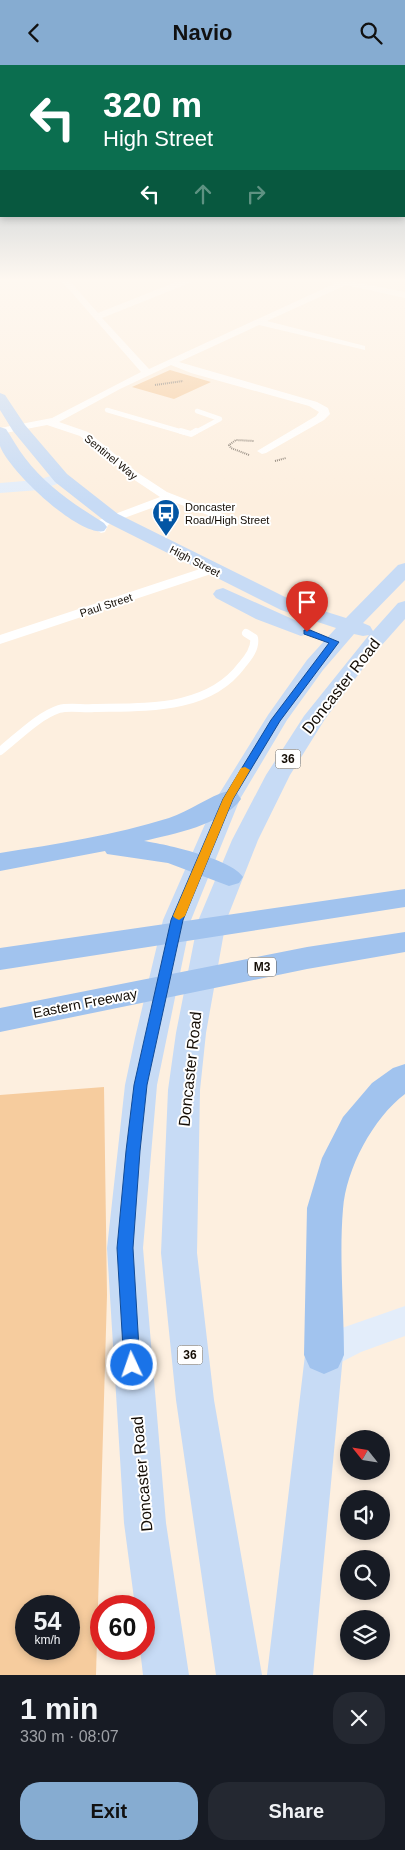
<!DOCTYPE html>
<html lang="en">
<head>
<meta charset="utf-8">
<style>
	:root { --surface:#171b24; --page:#242831; --text:#f1f3f6; --muted:#9ea1a6; --accent:#86acd1 }
	body { margin:0; font-family:Arial,sans-serif; background:var(--page); color:var(--text); height:100vh; display:flex; flex-direction:column; font-size:19px; white-space:nowrap }
	* { box-sizing:border-box; margin:0 }
	p { font-size:16px; color:var(--muted) }
	.icon { flex:none; width:28px; height:28px; fill:none; stroke:currentColor; stroke-width:2; stroke-linecap:round; stroke-linejoin:round }
	.map { position:relative; height:1610px; overflow:hidden }
	.panel { display:flex; flex-direction:column; background:var(--surface); flex:1 }
	.panel>* { flex:none }
	.hud { position:absolute; left:0px; top:0px; width:405px; height:152px; box-shadow:0 2px 8px #0003; background:#0b6e4f; color:#fff; overflow:hidden }
	.needle { width:32px; rotate:300deg }
	.controls { position:absolute; left:340px; top:1365px; display:grid; gap:10px }
	.controls a { display:grid; place-items:center; width:50px; height:50px; border-radius:50%; background:var(--surface); box-shadow:0 2px 8px #0003; font-size:25px }
	.speed { position:absolute; left:15px; top:1530px; display:flex; gap:10px; font-size:25px; font-weight:700; text-align:center }
	.speed>* { display:grid; place-content:center; width:65px; height:65px; border-radius:50%; background:var(--surface); box-shadow:0 2px 8px #0003; line-height:1 }
	.speed small { font-size:12px; font-weight:400 }
	.speed .limit { border:8px solid #d22; background:#fff; color:#111 }
	.pin { position:absolute; display:grid; place-items:center; width:42px; height:42px; color:#fff; margin:-51px -21px; border-radius:50% 50% 50% 0; rotate:-45deg; box-shadow:0 0 5px #0007 }
	.pin .icon { rotate:45deg }
	.me { position:absolute; width:55px; margin:-28px; rotate:357deg; stroke-linejoin:round; filter:drop-shadow(0 0 4px #0008) }
	.turn { display:flex; align-items:center; gap:18px; height:105px; padding:0 20px; font-size:22px }
	.turn .icon { width:65px; height:65px; stroke-width:2.5 }
	.turn b { display:block; font-size:35px; line-height:42px }
	.lanes { display:flex; align-items:center; height:48px; padding:0 20px; background:#0003; justify-content:center; gap:25px; direction:ltr }
	.lanes .off { opacity:.35 }
	.round { display:grid; place-items:center; flex:none; width:52px; height:52px; border-radius:20px; background:var(--page) }
	.overview { display:flex; align-items:center; justify-content:space-between; height:85px; padding:0 20px }
	h1 { font-size:30px; font-weight:800; line-height:38px }
	.primary-button { display:flex; gap:10px; margin-top:auto; padding:10px 20px }
	.primary-button a { flex:1; height:58px; border-radius:20px; background:var(--accent); color:#111; font-size:20px; font-weight:800; line-height:58px; text-align:center }
	.primary-button a+a { background:var(--page); color:var(--text) }
	header { display:flex; justify-content:space-between; align-items:center; height:65px; padding:0 20px; background:var(--accent); color:#111; font-size:22px; font-weight:800 }
	.map>svg:first-child { display:block }
</style>
</head>
<body>
<header><svg class="icon" aria-label="back" viewBox="0 0 24 24"><path d="M15 5l-7 7 7 7"/></svg>Navio<svg class="icon" aria-label="search" viewBox="0 0 24 24"><circle cx="10" cy="10" r="6"/><path d="M15 15l6 6"/></svg></header>
<div class="map">
<svg width="405" height="1610" viewBox="0 0 405 1610">
	<rect width="100%" height="100%" fill="#fdefdf"/>
	<path fill="#f6cc9e" fill-rule="evenodd" d="M170,305L211,317L174,334L132,322Z
		M104,1022L107,1230L96,1610H0V1030ZM69,1541V1584H26V1541Z"/>
	<g fill="none" stroke-linecap="round" stroke-linejoin="round">
		<path stroke="#83796d" stroke-width="2" stroke-dasharray="1 1" stroke-linecap="butt" d="M155,320L183,316
			M249,390L231,383L229,380L236,375L254,376
			M275,396L286,393"/>
		<path stroke="#fff" stroke-width="4.5" d="M107,345L186,368
			M194,368L220,354L197,346"/>
		<path stroke="#fff" stroke-width="6" d="M181,366L191,369L196,366"/>
		<path stroke="#fff" stroke-width="8" d="M0,686C18,672 38,651 59,644C69,641 83,644 94,643C145,642 208,646 242,600C248,593 256,583 254,573L246,568"/>
		<path fill="#fff" fill-rule="evenodd" d="M59,213H67L98,248L186,213H192V217L102,253L149,304L336,218L322,215L321,213H334L405,227V233L346,220L267,256L365,281V285L259,260L179,297L317,337L328,343L330,349L324,355L266,388L262,389L257,386L316,351L319,347L309,341L191,308L171,300L120,324L59,357L88,367L138,408L167,427L223,449L221,452H213L171,436L116,456L108,460L105,467L101,468L95,464L99,455L160,432L130,412L80,371L47,360L0,369V363L52,353L141,307Z
			M212,500L218,504L217,507L0,579V570Z"/>
		<path fill="#e3edfa" fill-rule="evenodd" d="M61,408L69,413L66,416L39,425L0,428V418L37,415Z
			M405,1241V1271L361,1287L324,1306L312,1301L307,1290L312,1279L339,1264Z"/>
		<path fill="#c7dbf5" fill-rule="evenodd" d="M0,328L5,330L25,360L67,409L118,449L295,537L346,553L398,500L405,498V515L363,558L370,561L373,566L398,538L405,536V554L373,590L325,654L290,710L258,775L226,856L206,968L200,1025L197,1188L214,1335L262,1610H216L176,1335L161,1188L168,1025L176,968L198,856L232,775L266,710L304,651L369,570L363,571L354,569L323,605L287,655L240,734L191,855L157,1020L143,1183L166,1458L189,1610H143L140,1584H144V1541H135L124,1458L107,1183L125,1020L135,973L163,855L216,734L268,650L307,595L336,563L281,545L106,457L55,417L13,366L0,345Z
			M0,362L6,364C12,373 18,384 25,393C46,421 75,440 104,458L107,462L104,466C79,472 9,406 0,381C0,376 0,368 0,362Z
			M223,523L308,561L311,565L308,569L301,571L256,554L216,533L213,529L216,525Z
			M324,1272L337,1277L343,1290L313,1610H267L305,1290L311,1277Z"/>
		<path fill="#a1c3ee" fill-rule="evenodd" d="M228,726L237,728L241,734C223,760 172,769 144,776C165,779 232,794 243,812L239,818L229,821L168,798L107,789L105,786L0,806V788C57,779 114,770 169,753C190,746 209,731 228,726Z
			M405,824V842L0,905V883Z
			M405,867V887L307,904L0,967V943L307,882Z
			M405,999V1029C373,1053 346,1104 343,1144C339,1190 344,1244 344,1290L338,1303L324,1309L310,1303L304,1290L307,1143L322,1093L343,1052L372,1018L393,1003Z"/>
	</g>
	<linearGradient id="sky" x2="0" y2="1"><stop stop-color="#99aab6"/><stop offset="0.49" stop-color="#fef8f1"/><stop offset="1" stop-color="#fef8f1" stop-opacity="0"/></linearGradient>
	<rect width="405" height="438" fill="url(#sky)"/>
	<path fill="#1a73e8" stroke="#114b97" d="M304,565H310L339,577L280,656L233,734L183,855L147,1020L140,1086L133,1183L140,1300L138,1306L132,1308L126,1306L124,1300L117,1183L126,1086L134,1020L171,855L223,734L271,655L329,578L304,569Z"/>
	<path fill="#f59e0b" d="M245,702L250,705L233,734L185,851L179,855L175,853L173,851L223,734L241,703Z"/>
	<defs>
		<symbol id="bus-pin" viewBox="-11 -11 22 30"><path d="M0 17L-7.5 6A9.5 9.5 0 1 1 7.5 6Z" fill="#0356a4" stroke="#fff"/><path d="M-5-6H5V4H4V6H2V4H-2V6H-4V4H-5ZM-3.5-4V0h7V-4ZM-3.5 1.2v1.5H-2V1.2ZM2 1.2v1.5H3.5V1.2Z" fill="#fff"/></symbol>
	</defs>
	<g fill-rule="evenodd">
		<use href="#bus-pin" x="150" y="432" width="32" height="43"/>
	</g>
	<g text-anchor="middle" dominant-baseline="central" stroke-width="4" stroke-linejoin="round" paint-order="stroke">
		<g font-size="11" fill="#140d05" stroke="#fff">
			<text transform="translate(111 392) rotate(39)">Sentinel Way</text>
			<text transform="translate(195 496) rotate(27)">High Street</text>
			<text transform="translate(106 540) rotate(-18)">Paul Street</text>
		</g>
		<g font-size="11" fill="#140d05" stroke="#fff" text-anchor="start">
			<text x="185" y="442">Doncaster<tspan x="185" dy="13">Road/High Street</tspan></text>
		</g>
		<g fill="#fff" stroke="#5a5650" stroke-width="1">
			<rect x="275.5" y="684.5" width="25" height="19" rx="4"/>
			<rect x="248" y="892.5" width="28" height="19" rx="4"/>
			<rect x="177.5" y="1280.5" width="25" height="19" rx="4"/>
		</g>
		<g font-size="12" font-weight="bold" fill="#140d05">
			<text x="288" y="694">36</text>
			<text x="262" y="902">M3</text>
			<text x="190" y="1290">36</text>
		</g>
		<g font-size="14" fill="#140d05" stroke="#fff">
			<text transform="translate(85 938) rotate(-11)">Eastern Freeway</text>
		</g>
		<g font-size="16" fill="#140d05" stroke="#fff">
			<text transform="translate(341 621) rotate(-52)">Doncaster Road</text>
			<text transform="translate(190 1004) rotate(-84)">Doncaster Road</text>
			<text transform="translate(142 1409) rotate(-95)">Doncaster Road</text>
		</g>
	</g>
</svg>
<div class="controls">
<a><svg class="needle" viewBox="-14 -14 28 28"><path d="M0-13l5 13h-10z" fill="#e53935"/><path d="M0 13l5-13h-10z" fill="#9ea1a6"/></svg></a>
<a><svg class="icon" aria-label="sound" viewBox="0 0 24 24"><path d="M4 9h4l5-4v14l-5-4H4zM17 9q2 3 0 6"/></svg></a>
<a><svg class="icon" aria-label="search" viewBox="0 0 24 24"><circle cx="10" cy="10" r="6"/><path d="M15 15l6 6"/></svg></a>
<a><svg class="icon" aria-label="layers" viewBox="0 0 24 24"><path d="M12 4l9 5-9 5-9-5zM3 14l9 5 9-5"/></svg></a>
</div>
<div class="speed"><div>54<small>km/h</small></div><div class="limit">60</div></div>
<div class="pin" style="left:307px;top:567px;background:#d93025"><svg class="icon" aria-label="arrive" viewBox="0 0 24 24"><path d="M6 21V4h12l-3 4 3 4H6"/></svg></div>
<svg class="me" style="left:132px;top:1300px" viewBox="-20 -20 40 40"><circle r="17" fill="#1a73e8" stroke="#fff" stroke-width="3"/><path d="M0-11L8 9 0 5-8 9z" fill="#fff"/></svg>
<div class="hud">
<div class="turn"><svg class="icon" aria-label="left" viewBox="0 0 24 24"><path d="M17 20v-9H6M10 6l-5 5 5 5"/></svg><div><b>320 m</b>High Street</div></div>
<div class="lanes"><svg class="icon" aria-label="left" viewBox="0 0 24 24"><path d="M17 20v-9H6M10 6l-5 5 5 5"/></svg><svg class="icon off" aria-label="ahead" viewBox="0 0 24 24"><path d="M12 20V5M6 11l6-6 6 6"/></svg><svg class="icon off" aria-label="right" viewBox="0 0 24 24"><path d="M7 20v-9h11M14 6l5 5-5 5"/></svg></div>
</div>
</div>
<section class="panel">
<div class="overview"><div><h1>1 min</h1><p>330 m · 08:07</p></div><a class="round"><svg class="icon" aria-label="close" viewBox="0 0 24 24"><path d="M6 6l12 12M18 6L6 18"/></svg></a></div>
<div class="primary-button"><a>Exit</a><a>Share</a></div>
</section>
</body>
</html>
